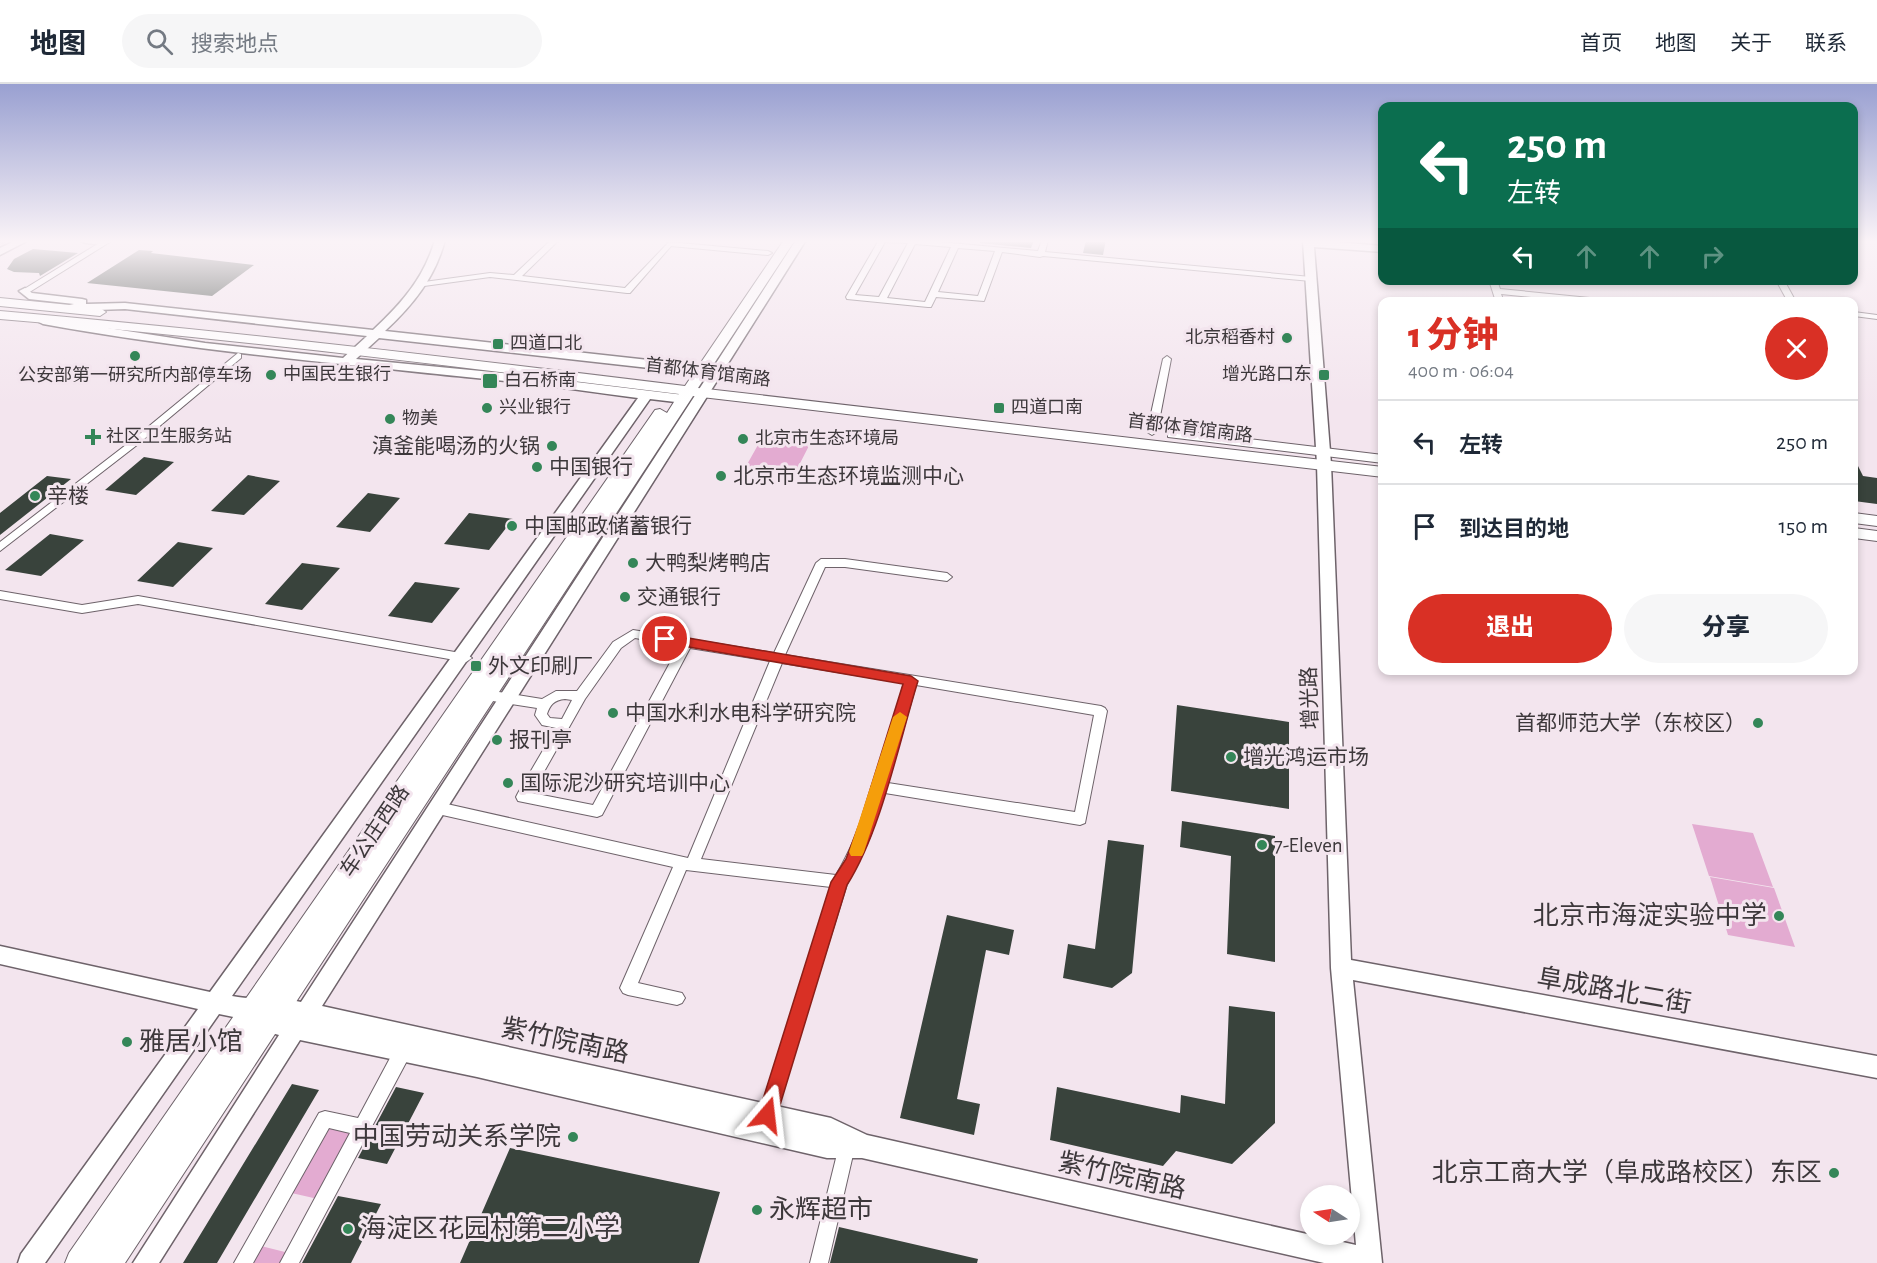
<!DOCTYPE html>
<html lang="zh">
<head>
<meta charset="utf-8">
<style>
	:root { --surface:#fff; --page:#f6f6f7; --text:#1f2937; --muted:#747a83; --line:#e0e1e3; --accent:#d93025 }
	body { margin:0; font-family:"Alegreya Sans","Noto Sans SC",sans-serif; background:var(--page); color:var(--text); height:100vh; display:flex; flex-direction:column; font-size:22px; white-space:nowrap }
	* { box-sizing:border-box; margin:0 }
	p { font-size:20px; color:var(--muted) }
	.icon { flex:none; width:33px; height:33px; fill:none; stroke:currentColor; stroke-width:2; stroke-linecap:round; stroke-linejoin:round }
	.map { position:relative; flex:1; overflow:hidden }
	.details { position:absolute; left:1378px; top:213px; width:480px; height:378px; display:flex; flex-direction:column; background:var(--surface); border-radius:12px; box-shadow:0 3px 9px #0003 }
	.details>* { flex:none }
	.banner { position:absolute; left:1378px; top:18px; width:480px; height:183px; border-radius:12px; box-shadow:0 3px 9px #0003; background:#0b6e4f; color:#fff; overflow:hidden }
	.needle { width:39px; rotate:282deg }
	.buttons { position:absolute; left:1300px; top:1101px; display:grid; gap:12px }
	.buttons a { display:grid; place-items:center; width:60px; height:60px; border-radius:50%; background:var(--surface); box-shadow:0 3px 9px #0003; font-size:30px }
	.pin { position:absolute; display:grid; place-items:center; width:51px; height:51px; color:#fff; margin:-26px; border:3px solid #fff; border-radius:50%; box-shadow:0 2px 6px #0007 }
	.me { position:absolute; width:66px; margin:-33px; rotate:17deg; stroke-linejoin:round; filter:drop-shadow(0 0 4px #0008) }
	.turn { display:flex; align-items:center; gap:21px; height:126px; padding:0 30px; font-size:27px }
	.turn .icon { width:78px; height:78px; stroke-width:2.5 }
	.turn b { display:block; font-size:42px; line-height:51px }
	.lanes { display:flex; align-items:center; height:57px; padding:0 30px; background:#0003; justify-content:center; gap:30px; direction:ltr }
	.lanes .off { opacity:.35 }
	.round { display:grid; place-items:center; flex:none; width:63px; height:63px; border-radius:32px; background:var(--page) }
	.overview { display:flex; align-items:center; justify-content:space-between; height:102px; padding:0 30px }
	h1 { font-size:36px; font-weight:800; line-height:45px; color:var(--accent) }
	.cta { display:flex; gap:12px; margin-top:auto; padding:12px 30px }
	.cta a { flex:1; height:69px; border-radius:36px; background:var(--accent); color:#fff; font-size:24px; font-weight:800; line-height:69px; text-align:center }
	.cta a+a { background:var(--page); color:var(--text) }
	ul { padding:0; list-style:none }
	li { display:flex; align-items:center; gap:18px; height:84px; padding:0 30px; border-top:2px solid var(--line) }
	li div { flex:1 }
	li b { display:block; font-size:22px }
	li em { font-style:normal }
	header { display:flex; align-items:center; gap:36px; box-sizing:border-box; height:84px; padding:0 30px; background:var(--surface); border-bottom:2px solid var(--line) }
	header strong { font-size:28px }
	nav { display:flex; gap:33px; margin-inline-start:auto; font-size:21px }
	.search { width:420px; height:54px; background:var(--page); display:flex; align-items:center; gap:15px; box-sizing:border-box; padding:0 21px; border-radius:33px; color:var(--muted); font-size:22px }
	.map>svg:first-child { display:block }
</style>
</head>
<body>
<header>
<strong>地图</strong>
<div class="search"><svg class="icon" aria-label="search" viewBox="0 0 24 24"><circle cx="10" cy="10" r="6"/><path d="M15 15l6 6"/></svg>搜索地点</div>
<nav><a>首页</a><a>地图</a><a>关于</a><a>联系</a></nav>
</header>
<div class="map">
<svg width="1877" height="1179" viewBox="0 0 1877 1179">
	<rect width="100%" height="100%" fill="#f3e5ee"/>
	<path fill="#e3abd1" d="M767,345L814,352L794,391L745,384Z
		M1692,740L1753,749L1773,803L1709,792Z
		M1710,793L1774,804L1795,863L1728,851Z
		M325,1042L355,1048L318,1115L287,1108Z
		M257,1161L289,1169L283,1179H247Z"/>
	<path fill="#39433c" d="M981,156H1034L1031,164L980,159Z
		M1086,156H1106L1103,171L1083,169Z
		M33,165L78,169L40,192L39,189L14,188L7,185L14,175Z
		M139,166L153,167L151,169L254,181L212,212L87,199Z
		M144,373L174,378L136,411L105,406Z
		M1854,374L1863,392L1877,394V420L1854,417Z
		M248,391L280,397L244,431L211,427Z
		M47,392L71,395L0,451V429Z
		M368,409L400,414L370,448L336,443Z
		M469,429L513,435L489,466L444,460Z
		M50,450L84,456L41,492L5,486Z
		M178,458L213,464L173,503L137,497Z
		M302,479L340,484L302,526L265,520Z
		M415,498L460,504L432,539L388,532Z
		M1177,621L1289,638V725L1171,707Z
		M1182,737L1275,752V878L1227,870L1231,772L1180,763Z
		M1108,756L1144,761L1132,889L1112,904L1063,894L1068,860L1095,865Z
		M947,831L1014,846L1009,871L986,866L957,1015L980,1020L974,1051L900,1034Z
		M1229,922L1275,928V1039L1232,1080L1176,1067L1163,1082L1050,1056L1057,1003L1180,1029L1181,1011L1225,1020Z
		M292,1000L319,1006L217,1179H183Z
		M396,1003L424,1009L387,1080L358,1074Z
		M510,1064L720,1108L699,1179H460Z
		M338,1112L381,1120L351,1179H302Z
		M839,1143L978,1175L977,1179H830Z"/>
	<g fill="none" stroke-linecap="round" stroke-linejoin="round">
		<path stroke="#cfc2ca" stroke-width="15" stroke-dasharray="15 8" stroke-linecap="butt" d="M0,158L4,156"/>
		<defs>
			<path id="street" d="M104,156H113L28,209L21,207Z
				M551,156H559L522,192L625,204L669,158L768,167L772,169L768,171L671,162L630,209H627L490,193L424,202L420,200L424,198L490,189L514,191Z
				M879,156H918L1038,167L1042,156H1048L1045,168L1311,193L1315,195L1311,197L1043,172L1040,173L1002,168L984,217L936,213L931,223H928L847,215L846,213ZM885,158L908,159L879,213L855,211ZM915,160L951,163L925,218L887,214ZM958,164L995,167L978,212L938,208Z
				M1489,196H1497L1500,205L1610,216L1614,218H1580L1501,210L1504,218H1496Z
				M1776,196H1784L1796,218H1788Z
				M1854,228L1877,231V235L1854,232Z
				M238,269L241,270V274L137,361L0,467V458L131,357Z
				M1167,272L1171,275L1157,348L1152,351L1147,348L1163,275Z
				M821,475H845L947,489L952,493L947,497L845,483H825L785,571L1101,622L1105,624L1107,627L1085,739L1080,741L885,709L870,753L847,800L775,1031L773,1037L767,1039L761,1037L759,1031L831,803L686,786L638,899L682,909L685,914L682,919L677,921L628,911L623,909L620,904L673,783L438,730L433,728L431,724L433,720L438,718L688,774L770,577L690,564L602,731L597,733L518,717L516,713L518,709L556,644L542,641L535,631L537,624L480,615L476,613L474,610L476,607L480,605L542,615L556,607H577L613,558L633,546L774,569L816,479ZM635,554L679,562L593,721L532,709L585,615L621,564ZM782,579L904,599L875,699L871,703L873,706C863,736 852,764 836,791L701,775ZM916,601L1094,631L1075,728L888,699ZM565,615L572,616L562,635L550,634L547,630C550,621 554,616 565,615Z
				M0,507L82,521L138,512L466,570L472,574L466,578L138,520L82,529L0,515Z
				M403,959L409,961L411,967L409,973L299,1179H280L350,1049L329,1044L253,1179H234L319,1029L325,1027L358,1034L397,961Z
				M847,1054L853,1056L855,1062L828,1179H810L839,1062L841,1056Z"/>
			<path id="secondary" d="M17,156H29L0,171V164Z
				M79,156H111C104,161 86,161 79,156Z
				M435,156H445C435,194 413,221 385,247L703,282L709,286L703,290L379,254L356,275L502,289L684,311L690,315L684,319L650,315L232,912C255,917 277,912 301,918L796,156H806L322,922L831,1034L867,1051L1356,1161L1331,884L1317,380L1303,156H1313L1383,162V168L1314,163L1331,380L1351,876L1877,972V994L1353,896L1382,1179H1324L862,1074H827L477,993L300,956L159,1179H133L279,951L261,946L253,937L219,930L45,1179H18L21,1170L198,925L0,880V862L210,908L638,314C584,307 530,299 476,294C331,279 186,266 43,240L37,237L43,234L205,259L343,274L367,252L125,225L68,227L62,224L64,222L74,220L29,215L19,207L25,204L32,209L82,215L86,216V220L125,219L373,246C402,219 424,194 435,156Z"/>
			<path id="primary" d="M784,156H795L698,304L1383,383V393L693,312L125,1179H65L69,1169L655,326L660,325L667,329L679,310C453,282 227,254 0,235V227C229,247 457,274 685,302Z
				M0,214L100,224L106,228L100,232L0,222Z
				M1173,346L1383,371V379L1168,353V347Z
				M1854,429L1877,432V442L1854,439Z
				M1854,444L1877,447V457L1854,454Z"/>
		</defs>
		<use href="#street" stroke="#6e636a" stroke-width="2"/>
		<use href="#secondary" stroke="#6e636a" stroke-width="3"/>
		<use href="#primary" stroke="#6e636a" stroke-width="2"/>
		<use href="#street" fill="#fff" fill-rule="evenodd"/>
		<use href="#secondary" fill="#fff" fill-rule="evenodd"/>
		<use href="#primary" fill="#fff" fill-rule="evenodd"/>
	</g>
	<linearGradient id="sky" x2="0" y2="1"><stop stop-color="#99a0d1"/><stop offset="0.49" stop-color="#faf3f7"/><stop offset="1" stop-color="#faf3f7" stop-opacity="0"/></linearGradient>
	<rect width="1877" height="321" fill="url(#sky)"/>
	<path fill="#d93025" stroke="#8d1f18" stroke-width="1.5" d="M665,550L911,592L918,597C899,658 881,748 847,801L777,1031L774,1037L767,1040L761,1037L758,1031L831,798L846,775L860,738L903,600L660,558L658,555Z"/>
	<path fill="#f59e0b" d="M900,628L907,633L864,768L862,772H851L849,768L893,633Z"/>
	<g fill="#348658" stroke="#f3e5ee" stroke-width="2">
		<circle cx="1287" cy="254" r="6"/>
		<rect x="492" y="254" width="12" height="12" rx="3"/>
		<circle cx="135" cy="272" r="6"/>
		<circle cx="271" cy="291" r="6"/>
		<rect x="1318" y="285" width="12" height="12" rx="3"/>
		<rect x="482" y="289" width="16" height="16" rx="3"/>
		<circle cx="487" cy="324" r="6"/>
		<rect x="993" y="318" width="12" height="12" rx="3"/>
		<circle cx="390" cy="335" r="6"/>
		<path d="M90 344h6v6h6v6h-6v6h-6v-6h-6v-6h6z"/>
		<circle cx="743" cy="355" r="6"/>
		<circle cx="552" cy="362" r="6"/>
		<circle cx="537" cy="383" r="6"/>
		<circle cx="721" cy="392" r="6"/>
		<circle cx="35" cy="412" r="6"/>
		<circle cx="512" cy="442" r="6"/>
		<circle cx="633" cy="479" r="6"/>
		<circle cx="625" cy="513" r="6"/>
		<rect x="470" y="576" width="12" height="12" rx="3"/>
		<circle cx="613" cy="629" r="6"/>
		<circle cx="1758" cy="639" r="6"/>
		<circle cx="497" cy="656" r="6"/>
		<circle cx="1231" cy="673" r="6"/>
		<circle cx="508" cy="699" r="6"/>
		<circle cx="1262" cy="761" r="6"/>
		<circle cx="1779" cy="832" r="6"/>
		<circle cx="127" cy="958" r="6"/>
		<circle cx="573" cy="1053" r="6"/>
		<circle cx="1834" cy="1089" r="6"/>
		<circle cx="757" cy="1126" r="6"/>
		<circle cx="348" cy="1145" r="6"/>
	</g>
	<g text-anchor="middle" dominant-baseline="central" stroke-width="6" stroke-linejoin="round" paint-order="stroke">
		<g font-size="18" fill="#3d383b" stroke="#f3e5ee" text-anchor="start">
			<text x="1275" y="254" text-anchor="end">北京稻香村</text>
			<text x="510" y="260">四道口北</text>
			<text x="283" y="291">中国民生银行</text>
			<text x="1312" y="291" text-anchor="end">增光路口东</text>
			<text x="135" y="292" text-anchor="middle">公安部第一研究所内部停车场</text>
			<text x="504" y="297">白石桥南</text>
			<text x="499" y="324">兴业银行</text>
			<text x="1011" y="324">四道口南</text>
			<text x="402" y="335">物美</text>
			<text x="106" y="353">社区卫生服务站</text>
			<text x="755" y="355">北京市生态环境局</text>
		</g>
		<g font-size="18" fill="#3d383b" stroke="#f3e5ee">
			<text transform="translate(708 289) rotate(7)">首都体育馆南路</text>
			<text transform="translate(1190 345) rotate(7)">首都体育馆南路</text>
		</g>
		<g font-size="21" fill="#3d383b" stroke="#f3e5ee" text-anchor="start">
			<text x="540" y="362" text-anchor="end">滇釜能喝汤的火锅</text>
			<text x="549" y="383">中国银行</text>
			<text x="733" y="392">北京市生态环境监测中心</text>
			<text x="47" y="412">辛楼</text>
			<text x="524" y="442">中国邮政储蓄银行</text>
			<text x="645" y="479">大鸭梨烤鸭店</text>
			<text x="637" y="513">交通银行</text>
			<text x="488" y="582">外文印刷厂</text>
			<text x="625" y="629">中国水利水电科学研究院</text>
			<text x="1746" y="639" text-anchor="end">首都师范大学（东校区）</text>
			<text x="509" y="656">报刊亭</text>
			<text x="1243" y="673">增光鸿运市场</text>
			<text x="520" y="699">国际泥沙研究培训中心</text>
			<text x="1274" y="761">7-Eleven</text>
		</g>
		<g font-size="21" fill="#3d383b" stroke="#f3e5ee">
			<text transform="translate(1310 614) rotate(-92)">增光路</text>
			<text transform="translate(375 747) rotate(-56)">车公庄西路</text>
		</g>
		<g font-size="26" fill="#3d383b" stroke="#f3e5ee" text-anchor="end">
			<text x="1767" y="832">北京市海淀实验中学</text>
			<text x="139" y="958" text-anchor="start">雅居小馆</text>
			<text x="561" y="1053">中国劳动关系学院</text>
			<text x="1822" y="1089">北京工商大学（阜成路校区）东区</text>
			<text x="769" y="1126" text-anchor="start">永辉超市</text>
			<text x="360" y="1145" text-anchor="start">海淀区花园村第二小学</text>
		</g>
		<g font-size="26" fill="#3d383b" stroke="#f3e5ee">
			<text transform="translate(1614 907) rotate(10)">阜成路北二街</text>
			<text transform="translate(565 957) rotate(12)">紫竹院南路</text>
			<text transform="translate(1122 1092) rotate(13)">紫竹院南路</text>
		</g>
	</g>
</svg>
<div class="buttons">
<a><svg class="needle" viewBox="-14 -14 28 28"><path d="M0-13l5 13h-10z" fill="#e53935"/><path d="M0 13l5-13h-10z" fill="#747a83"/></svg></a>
</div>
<div class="pin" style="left:665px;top:555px;background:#d93025"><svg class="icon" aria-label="arrive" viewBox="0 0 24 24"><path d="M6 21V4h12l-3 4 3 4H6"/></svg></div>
<svg class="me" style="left:767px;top:1031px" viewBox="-20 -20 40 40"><path d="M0-17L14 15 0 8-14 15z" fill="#d93025" stroke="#fff" stroke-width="4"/></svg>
<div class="banner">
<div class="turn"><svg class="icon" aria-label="left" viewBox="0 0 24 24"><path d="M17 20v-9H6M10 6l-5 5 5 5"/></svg><div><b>250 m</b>左转</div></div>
<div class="lanes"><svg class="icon" aria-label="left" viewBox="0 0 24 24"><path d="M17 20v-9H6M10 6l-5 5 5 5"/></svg><svg class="icon off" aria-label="ahead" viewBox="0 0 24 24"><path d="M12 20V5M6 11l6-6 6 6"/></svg><svg class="icon off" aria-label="ahead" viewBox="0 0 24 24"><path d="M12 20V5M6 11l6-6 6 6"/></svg><svg class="icon off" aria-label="right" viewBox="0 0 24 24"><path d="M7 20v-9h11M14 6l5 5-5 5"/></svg></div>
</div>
<section class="details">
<div class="overview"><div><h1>1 分钟</h1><p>400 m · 06:04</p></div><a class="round" style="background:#d93025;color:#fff"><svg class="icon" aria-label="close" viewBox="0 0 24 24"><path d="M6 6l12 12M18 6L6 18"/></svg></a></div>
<ul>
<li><svg class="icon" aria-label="left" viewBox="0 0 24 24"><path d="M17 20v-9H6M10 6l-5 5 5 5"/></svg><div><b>左转</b></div><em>250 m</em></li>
<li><svg class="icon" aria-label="arrive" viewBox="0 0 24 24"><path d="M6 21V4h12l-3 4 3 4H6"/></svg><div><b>到达目的地</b></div><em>150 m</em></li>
</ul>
<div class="cta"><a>退出</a><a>分享</a></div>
</section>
</div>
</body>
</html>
